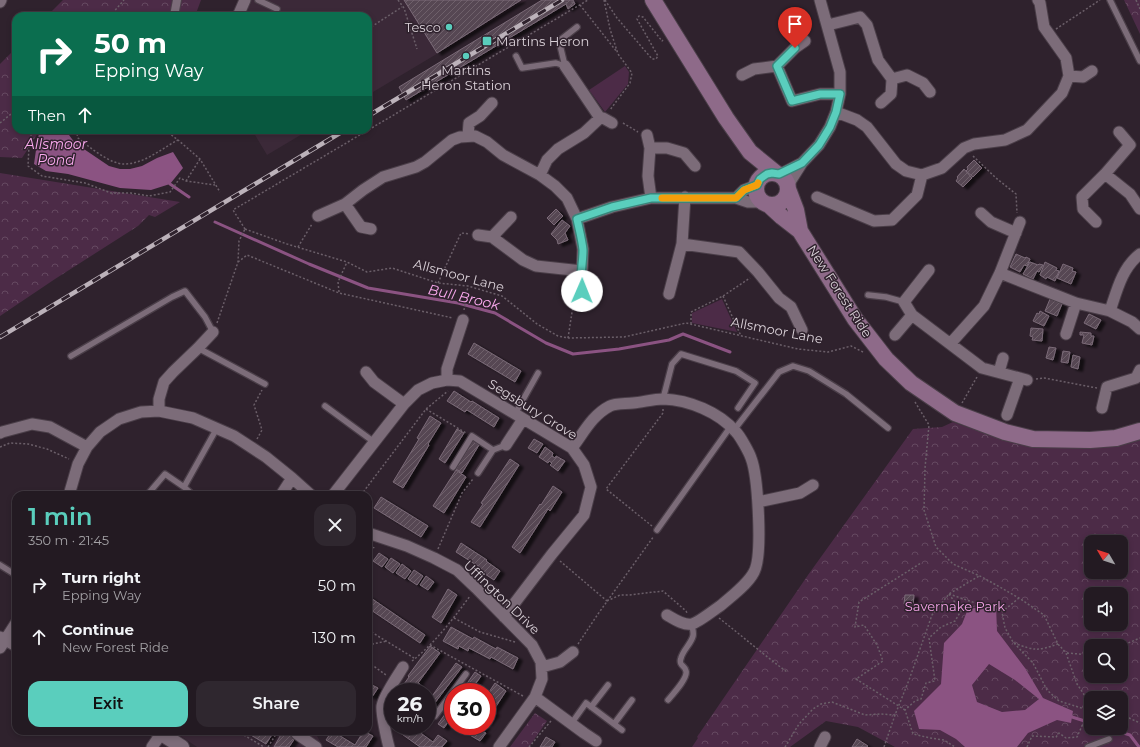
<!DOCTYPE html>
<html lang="en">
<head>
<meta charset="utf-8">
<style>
	:root { --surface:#231a22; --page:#2f272f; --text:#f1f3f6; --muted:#a3a1a5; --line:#403840; --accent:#5acebd }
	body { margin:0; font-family:Montserrat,sans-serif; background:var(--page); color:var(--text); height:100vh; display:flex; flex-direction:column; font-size:15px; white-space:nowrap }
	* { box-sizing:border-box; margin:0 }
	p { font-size:13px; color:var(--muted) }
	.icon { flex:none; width:22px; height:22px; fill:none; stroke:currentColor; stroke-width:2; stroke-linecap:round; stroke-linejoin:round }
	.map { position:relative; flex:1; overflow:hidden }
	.panel { position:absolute; left:12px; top:491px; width:360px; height:244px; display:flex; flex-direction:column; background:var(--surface); border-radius:12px; box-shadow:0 2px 6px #0003,0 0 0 1px var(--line) }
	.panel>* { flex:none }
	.banner { position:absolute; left:12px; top:12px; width:360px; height:122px; border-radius:12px; box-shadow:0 2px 6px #0003,0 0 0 1px var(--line); background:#0b6e4f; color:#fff; overflow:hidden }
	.needle { width:26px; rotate:309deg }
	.fabs { position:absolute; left:1084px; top:535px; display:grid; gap:8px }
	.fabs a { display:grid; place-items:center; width:44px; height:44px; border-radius:8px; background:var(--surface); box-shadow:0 2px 6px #0003,0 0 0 1px var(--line); font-size:20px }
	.speed { position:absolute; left:384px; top:683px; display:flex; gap:8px; font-size:20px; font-weight:700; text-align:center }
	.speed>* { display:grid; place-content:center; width:52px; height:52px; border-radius:50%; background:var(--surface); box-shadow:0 2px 6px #0003,0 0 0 1px var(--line); line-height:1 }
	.speed small { font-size:10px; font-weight:400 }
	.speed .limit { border:6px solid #d22; background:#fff; color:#111 }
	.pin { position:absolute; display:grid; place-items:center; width:34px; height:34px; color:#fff; margin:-41px -17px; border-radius:50% 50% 50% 0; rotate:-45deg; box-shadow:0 0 4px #0007 }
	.pin .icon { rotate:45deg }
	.me { position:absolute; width:44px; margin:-22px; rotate:1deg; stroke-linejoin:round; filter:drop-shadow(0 0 3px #0008) }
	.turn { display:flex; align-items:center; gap:14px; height:84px; padding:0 16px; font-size:18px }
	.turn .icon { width:52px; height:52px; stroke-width:2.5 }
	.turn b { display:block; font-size:28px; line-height:34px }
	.then { display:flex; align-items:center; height:38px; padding:0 16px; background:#0003; gap:8px; font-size:15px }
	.round { display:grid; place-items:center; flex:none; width:42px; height:42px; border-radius:12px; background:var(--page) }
	.overview { display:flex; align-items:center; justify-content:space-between; height:68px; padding:0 16px }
	h1 { font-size:24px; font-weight:600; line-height:30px; color:var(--accent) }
	.cta { display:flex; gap:8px; margin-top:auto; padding:8px 16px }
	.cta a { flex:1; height:46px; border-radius:12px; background:var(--accent); color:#111; font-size:16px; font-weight:600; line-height:46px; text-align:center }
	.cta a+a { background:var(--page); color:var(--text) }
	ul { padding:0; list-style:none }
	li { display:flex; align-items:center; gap:12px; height:52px; padding:0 16px }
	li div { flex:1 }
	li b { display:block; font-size:15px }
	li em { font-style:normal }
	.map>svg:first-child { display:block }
</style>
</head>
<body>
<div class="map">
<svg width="1140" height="747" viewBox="0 0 1140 747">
	<defs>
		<pattern id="forest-crowns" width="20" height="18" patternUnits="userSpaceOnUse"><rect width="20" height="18" fill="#4c2b47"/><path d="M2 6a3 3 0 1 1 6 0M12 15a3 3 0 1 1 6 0" fill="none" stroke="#654961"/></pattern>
		<pattern id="building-hatch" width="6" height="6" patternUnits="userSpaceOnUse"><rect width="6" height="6" fill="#564653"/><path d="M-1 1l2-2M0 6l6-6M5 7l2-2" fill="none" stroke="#6e606b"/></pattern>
		<filter id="shadow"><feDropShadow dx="4.5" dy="2.5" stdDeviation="1" flood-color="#0009"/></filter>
	</defs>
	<rect width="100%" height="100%" fill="#2f222d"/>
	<path fill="#3b2938" d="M251,0H527L368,95V16H245Z
		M252,130H309L267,155Z
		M173,731H311L316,734L323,747H197Z"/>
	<path fill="#4c2b47" d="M625,66L629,72L628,84L605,112L589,90Z
		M722,299L737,332L692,323V313Z"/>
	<path fill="url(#forest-crowns)" fill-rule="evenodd" d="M63,0H201L195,16H47Z
		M1124,0H1140V34Z
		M16,48V130H40L22,158L0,157V64Z
		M0,173L180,202L155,217L149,215L138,226L55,279L0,316Z
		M953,422L967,427L1036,445L1140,440V747H895L858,727L826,721L790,747H692L698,738L697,737L808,575L913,429L942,427ZM1091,542H1121V572H1091ZM1091,594H1121V624H1091ZM1091,646H1121V676H1091ZM1091,698H1121V728H1091Z
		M535,713L547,721L529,747H510Z"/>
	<path fill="#8b5382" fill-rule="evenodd" d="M45,130H70L69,135L75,143L109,166L120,169H130L142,166L157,158L173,152L183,168L170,184L151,190L120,188L68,174L46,171L34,164L38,136Z
		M996,605L997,631L1025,668L1043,698L1073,711L1071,723L1057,720L1028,733L1017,747H965L956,739L940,730L919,729L914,711L941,684L944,643L962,624L968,609ZM989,664L1015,680L1039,699L1025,710L1002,712L977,702L972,685Z"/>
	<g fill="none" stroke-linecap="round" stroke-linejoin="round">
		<path stroke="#8b5382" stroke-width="3" d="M168,181L170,184L189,197
			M215,222L309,264L368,288L458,303L495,313L546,343L573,354L619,349L669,340L683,334L730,352
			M1072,717L1091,723
			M1107,728L1130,735L1139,747"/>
	</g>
	<path fill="url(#building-hatch)" stroke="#7b6b78" filter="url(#shadow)" d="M404,0H521L437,53Z
		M542,0H573L575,4L568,9L566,4L406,100L399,87Z
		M974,160L982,168L973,177L966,171L968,169L967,167Z
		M964,169L972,178L963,187L956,181L958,178L957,177Z
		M556,209L563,216L554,225L547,218Z
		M562,220L570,226L565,233L568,240L558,244L557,240L551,234Z
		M1016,254L1025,258L1026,257L1030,259L1027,266L1024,265L1020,272L1010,267Z
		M1030,262L1038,265L1039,264L1043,265L1039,272L1037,271L1033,279L1023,274Z
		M1045,262L1057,268L1056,270L1059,271L1055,281L1047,277L1046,279L1040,275Z
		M1063,264L1073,268L1072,271L1076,272L1071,284L1057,278Z
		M1050,299L1062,304L1057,316L1045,311Z
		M1040,311L1049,316L1044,326L1033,321L1037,313L1039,314Z
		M1089,314L1101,320L1096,329L1084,323Z
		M1031,328L1043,329L1042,341L1032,340L1033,337L1030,336Z
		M1080,332L1091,333V336H1094L1092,345L1082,343L1084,335H1080Z
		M474,343L521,371L515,382L468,354Z
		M1049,347L1056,348L1053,360L1046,358Z
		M1063,351L1070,352L1068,363L1061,362Z
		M1073,355L1080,357L1078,369L1071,367Z
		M454,391L471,402L472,401L499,418L494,427L467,410L465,412L447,401Z
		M430,416L441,423L428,444L429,445L403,488L393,482L419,439L417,438Z
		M457,429L464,433L445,463L439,459Z
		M534,439L543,444L537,453L528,448Z
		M473,441L479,445L462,473L456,469Z
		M545,447L553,453L552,456L555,458L556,456L565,461L558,471L550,465L552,463L549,461L548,463L539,457Z
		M510,459L519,465L480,527L471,522L483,504L481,503Z
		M456,470L466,477L444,513L433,506Z
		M553,486L562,492L550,511L548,509L520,553L512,547L540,504L541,505Z
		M381,497L428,526L421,537L374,508Z
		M461,543L487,560L486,561L500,571L494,580L479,570L481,568L456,552Z
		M379,553L388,559L382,567L373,561Z
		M391,558L400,564L393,573L385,567Z
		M402,564L411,571L405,579L396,573Z
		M414,570L423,576L417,585L408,579Z
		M426,576L434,582L428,590L420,585Z
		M448,589L457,595L441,623L432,617Z
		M905,595H914L913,605L904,604Z
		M368,596L425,635L420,643L368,608Z
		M451,627L473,639L474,637L496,649L497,647L518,658L513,669L491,657L490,659L469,648L468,651L459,646L458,649L443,641Z
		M430,646L440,653L418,683L420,684L414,692H401L399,691L409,677L408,676Z
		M456,663L462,667L428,712L427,711V703Z
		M475,672L481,676L470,692H461Z
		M368,683L378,688L372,697L368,695Z
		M495,683L506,691L493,711L495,713L487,724V695Z
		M453,703V715L444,728L438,724Z
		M403,726H411L433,742L438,735L447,741L442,747H420L399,732Z
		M473,726H486L482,731L486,733L480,741L468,734Z
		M244,731H271L273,733L266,744Z
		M283,731L295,738L289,747H274Z
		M332,731L355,745L363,732L361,731H368L367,733L373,736L366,747H338L326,740Z
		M546,737L555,742L552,747H540Z
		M857,739L868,746L867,747H852Z"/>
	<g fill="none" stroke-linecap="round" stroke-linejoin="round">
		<defs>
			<path id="service" d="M258,0L277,9
				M1110,0L1140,61
				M516,56L522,68L556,63L565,66L559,41L577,27
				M868,295L886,297L904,302
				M198,348L265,384
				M71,356L172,297L185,291L205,317L213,332
				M663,399L672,364L681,354L736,371L755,383L738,408
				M325,406L374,442
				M515,414L538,373
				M734,430L779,372L793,366L809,371L846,394L888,428
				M493,450L506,445
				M453,467L472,436L493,450L478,473
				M184,487L217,428
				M150,495L148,494L165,474L184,487L193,495
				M657,530L731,426
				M0,565L16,575
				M668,700C673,694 688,678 686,671C685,665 678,666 681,658C683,650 691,644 693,636C694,632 692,628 692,624
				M591,707L608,685
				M427,715L431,717L435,716L466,674
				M571,724L586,703L622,730
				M614,724L632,700
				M1088,747L1109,739"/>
			<path id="pedestrian" d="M174,16L177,0"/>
			<path id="minor" d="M0,2L1,0
				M238,16L245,0
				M828,25L860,17L867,25L878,60L892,79L891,94L881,103
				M565,66L600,118H603L612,123
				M777,66L792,101L820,94H840
				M742,75L754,69L777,66L795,48L805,41
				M1069,76L1083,77L1092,71
				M892,79L907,75L923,83L930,92
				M836,112L857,120L867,127L896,164L906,171L922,175L942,168L964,148L974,144L1005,140L1027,130L1062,93L1069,76L1066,58L1044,27L1040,3L1038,0
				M647,135L650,148L648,176L651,198
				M468,136L469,123L480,116L492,103
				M650,148H667L684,153L695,166
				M1105,174L1130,145L1119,132
				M540,175L547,160L558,149L584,133L600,118
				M779,175L802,163
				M788,185L802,163L819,145L830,127L836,112L840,94V72L820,0
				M685,197L682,244L739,252L758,272L779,298L791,307L802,330
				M817,197L874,221L892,220L917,195L922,175
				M736,198L744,190L757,185
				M345,204L361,227L371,229
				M981,213L991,222L1016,233
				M318,216L345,204L363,190L383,177L416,167L425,162L452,140L460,137L475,136L487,142L503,155L540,175L555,186L567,198L577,219L583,249L582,271L580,285L582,291L581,300
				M577,219L612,207L651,198H736L748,202H762
				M1096,222L1083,209L1082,197L1105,174L1130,194L1140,209
				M478,235L492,237L523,260L536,266L582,271
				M492,237L511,217
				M929,270L904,302L912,315L982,368L1027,380
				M1000,273L1076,303L1110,311L1132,322L1140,329
				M669,294L682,244
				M1110,311C1117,290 1122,268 1140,254
				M1066,334L1076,303
				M895,335L912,315
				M950,344L984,306L1000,273L1020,222
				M366,372L374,382L404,404
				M999,372L1003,358
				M447,380V369L463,320
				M1102,408L1107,387L1136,378L1140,370
				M159,411V399L164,382L173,372L198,348L213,332
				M1007,415L1020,378
				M0,433L2,432L32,424L50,427L87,447
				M506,445L523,419
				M572,448C583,434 592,415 610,406C616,403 626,404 633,403C643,402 654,399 663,399C689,400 719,412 736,432C740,436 749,452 751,458C758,476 763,556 754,572C748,584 731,597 720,606C714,610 699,622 692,624C684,626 674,619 667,615
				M69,495L78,464L87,447L100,432L119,419L141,412L159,411L193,418L234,436L266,457L292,478L311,495
				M281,495L292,478
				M333,495L404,404L418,390L432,383L447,380L460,381L572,448L584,465L591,487L584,515L552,554L504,617
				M758,502L800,493L813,485
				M368,533L407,546L434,558L457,570L476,588L532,645L541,662L542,679L535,697L499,747
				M0,637L16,646
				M0,648L16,623
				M542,667L560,662L573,652
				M535,697L584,733L596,741
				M299,731L297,734L316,747
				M152,747L161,734
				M389,747C387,740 381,713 382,706C384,695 397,677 403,667
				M820,747L825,737"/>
			<path id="tertiary" d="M157,731L182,747"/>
			<path id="secondary" d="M653,0L726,118L750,152L777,174
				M756 189a16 16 0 1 1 32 0a16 16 0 1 1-32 0Z
				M788,189L796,210L800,231
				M769,205L782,217L800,231L855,319L886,359L911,383L955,413L1005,432L1033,439L1090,440L1116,438L1140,431"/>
		</defs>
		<use href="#service" stroke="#4a3e48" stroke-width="8"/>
		<use href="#pedestrian" stroke="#4a3e48" stroke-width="10"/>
		<use href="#minor" stroke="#4a3e48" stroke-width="13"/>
		<use href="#tertiary" stroke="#4a3e48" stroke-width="16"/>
		<use href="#secondary" stroke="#4a3e48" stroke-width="18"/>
		<path stroke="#6b5f69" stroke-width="1.5" stroke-dasharray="2 2" stroke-linecap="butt" d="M398,0L404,8L417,49
			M604,0L610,29L618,54L632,73L630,83L610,110
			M605,0L617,18L652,59H656L658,56L637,19L639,16L643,17L662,41L663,40
			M1136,0L1140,9
			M566,2L568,7L573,4L571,0
			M580,5L617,52
			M110,16L124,0
			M368,29L402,7
			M1056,29L1100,0
			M0,123L16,110
			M623,123L638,132
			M32,130L29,146L28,166L42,176L85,183L111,193H131L149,196L170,192L180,178L186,181L215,185
			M76,130L78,138C89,147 110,164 124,164C144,164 161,149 178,140
			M165,130L178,140L200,159L220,192
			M973,156L996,178L1016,194L1017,213
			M186,181L200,159
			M245,229L287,244L347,262L367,272L392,268L438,283L468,286L502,296L537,324L558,336L568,338L624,337L686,323L798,349L828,352L851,346L863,352
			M245,229L233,210L588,0
			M298,247L312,224
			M238,262L247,255L339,293L453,318
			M438,283L461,233L469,234
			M339,292L338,282L347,262
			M723,296L741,336
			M464,310L468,286
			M217,323L238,262L239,241L245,229
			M691,324V312L723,296L750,278
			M568,338L573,306
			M1036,379L1044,378L1097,388
			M915,402L929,425L925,468L924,510L936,547L953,564L982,577L1019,598L1044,615L1058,644L1066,653L1077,684L1091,705
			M962,403L977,377
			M426,409L466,433
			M257,439L262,430L254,405L262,390
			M0,447L10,443L28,444L47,449L69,459
			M361,495L426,409L448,391
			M652,526L606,489L663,413V409
			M438,549L462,493L473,479
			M368,559L374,547
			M560,561L607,601
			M949,594L961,611L955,621L941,627L929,638L935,681L926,683L921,699L915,701L905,710L913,734L930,738L944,740L955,747
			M949,594L1002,612
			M1019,598L1002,612L1005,628L1013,642L1033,663L1047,690L1059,701L1091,711
			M607,601L620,595H629L663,591L686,611L687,613
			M454,618L480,632L515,642
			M719,618C742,636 764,655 787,672
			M368,630L414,658
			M1014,643C1035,651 1038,651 1058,644
			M578,644L598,614L654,536
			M368,645L387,641
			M430,645L523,696
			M1121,646L1140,638
			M1067,653L1091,655
			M412,661C435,643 453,619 470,596
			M368,662L386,675
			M905,710L856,679L883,661L877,645L864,625L855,627L859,602L921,563
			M1121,717L1129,718L1140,723
			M237,731L264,747
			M268,747L278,731
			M529,747L551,721
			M785,747L799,724L813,709L821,704L832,702L865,715L880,714L895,715
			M884,747L895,715L909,680L932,615L949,594L979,576
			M1027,747L1032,736L1056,737L1059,733L1066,738L1077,737L1086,717L1084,709"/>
		<use href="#service" stroke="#7c6c79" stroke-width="5.5"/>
		<use href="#pedestrian" stroke="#7c6c79" stroke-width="8"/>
		<use href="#minor" stroke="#7c6c79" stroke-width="11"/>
		<use href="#tertiary" stroke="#7c6c79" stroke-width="14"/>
		<use href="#secondary" stroke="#8e6a89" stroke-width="16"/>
		<defs>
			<path id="rail" d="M368,116L562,0
				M0,337L345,130"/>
		</defs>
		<use href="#rail" stroke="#bcb2ba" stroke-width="4.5"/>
		<use href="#rail" stroke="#2f222d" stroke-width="3" stroke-dasharray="9" stroke-linecap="butt"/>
	</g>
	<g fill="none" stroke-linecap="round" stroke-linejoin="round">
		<defs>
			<path id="route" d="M582,291C579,279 583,264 583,250C582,240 579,229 577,219L612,207L651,198H736L744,190L757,185L760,179L767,174L772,173L779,174L802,163L819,145L830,127L836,112L840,94H820L792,101L777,66L795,48"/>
		</defs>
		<use href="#route" stroke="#3a867b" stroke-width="10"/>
		<use href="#route" stroke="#5acebd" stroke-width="7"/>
		<path stroke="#f59e0b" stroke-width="7" d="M662,198H736L744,190L757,185L758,183"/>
	</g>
	<g fill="#5acebd" stroke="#2f222d" stroke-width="1.5">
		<circle cx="449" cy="27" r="4"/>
		<rect x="482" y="36" width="10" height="10" rx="2"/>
		<circle cx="466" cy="56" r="4"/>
	</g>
	<g text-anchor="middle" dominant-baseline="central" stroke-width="3" stroke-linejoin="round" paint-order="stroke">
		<g font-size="13" fill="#dad1d8" stroke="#2f222d" text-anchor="end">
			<text x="441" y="27">Tesco</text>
			<text x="496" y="41" text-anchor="start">Martins Heron</text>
			<text x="466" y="70" text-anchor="middle">Martins<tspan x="466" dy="15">Heron Station</tspan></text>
		</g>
		<g font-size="13" fill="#dad1d8" stroke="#2f222d">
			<text transform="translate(459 275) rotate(15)">Allsmoor Lane</text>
			<text transform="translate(840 291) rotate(57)">New Forest Ride</text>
			<text transform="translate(777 330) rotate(11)">Allsmoor Lane</text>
			<text transform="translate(533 409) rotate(32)">Segsbury Grove</text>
			<text transform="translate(502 597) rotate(44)">Uffington Drive</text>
		</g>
		<g font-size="13" fill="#f4a3e7" stroke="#2f222d">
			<text x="955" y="606">Savernake Park</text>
		</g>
		<g font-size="14" font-style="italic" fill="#faa9ee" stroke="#2f222d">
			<text x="56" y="144">Allsmoor<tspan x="56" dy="16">Pond</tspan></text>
			<text transform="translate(464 297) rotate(13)">Bull Brook</text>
		</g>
	</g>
</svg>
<div class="fabs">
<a><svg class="needle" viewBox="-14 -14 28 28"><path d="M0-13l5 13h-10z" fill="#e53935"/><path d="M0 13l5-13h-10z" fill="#a3a1a5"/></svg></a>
<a><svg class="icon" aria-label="sound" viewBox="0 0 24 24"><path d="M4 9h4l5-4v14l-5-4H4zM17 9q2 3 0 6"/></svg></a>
<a><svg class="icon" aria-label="search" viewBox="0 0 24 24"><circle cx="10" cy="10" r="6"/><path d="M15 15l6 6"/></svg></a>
<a><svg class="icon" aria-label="layers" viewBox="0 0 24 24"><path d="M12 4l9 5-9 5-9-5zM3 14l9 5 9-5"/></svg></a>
</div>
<div class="speed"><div>26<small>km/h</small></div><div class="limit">30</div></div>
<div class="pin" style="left:795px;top:48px;background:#d93025"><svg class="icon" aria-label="arrive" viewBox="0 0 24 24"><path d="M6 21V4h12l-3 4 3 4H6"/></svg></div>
<svg class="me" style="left:582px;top:291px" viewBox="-20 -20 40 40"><circle r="19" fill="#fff"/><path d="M0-13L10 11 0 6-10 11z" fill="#5acebd"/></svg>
<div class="banner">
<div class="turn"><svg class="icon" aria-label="right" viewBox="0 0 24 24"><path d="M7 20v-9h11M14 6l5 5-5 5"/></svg><div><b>50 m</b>Epping Way</div></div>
<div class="then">Then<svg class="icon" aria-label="ahead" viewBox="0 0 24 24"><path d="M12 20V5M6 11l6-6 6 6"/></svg></div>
</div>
<section class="panel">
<div class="overview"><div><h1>1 min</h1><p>350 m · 21:45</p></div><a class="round"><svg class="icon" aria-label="close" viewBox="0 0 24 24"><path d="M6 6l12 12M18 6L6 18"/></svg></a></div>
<ul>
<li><svg class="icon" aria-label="right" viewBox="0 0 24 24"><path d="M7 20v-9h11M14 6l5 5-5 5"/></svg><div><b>Turn right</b><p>Epping Way</p></div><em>50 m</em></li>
<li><svg class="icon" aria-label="ahead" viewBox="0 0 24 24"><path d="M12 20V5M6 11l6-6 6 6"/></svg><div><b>Continue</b><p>New Forest Ride</p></div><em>130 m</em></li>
</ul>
<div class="cta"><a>Exit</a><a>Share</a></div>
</section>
</div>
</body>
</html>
